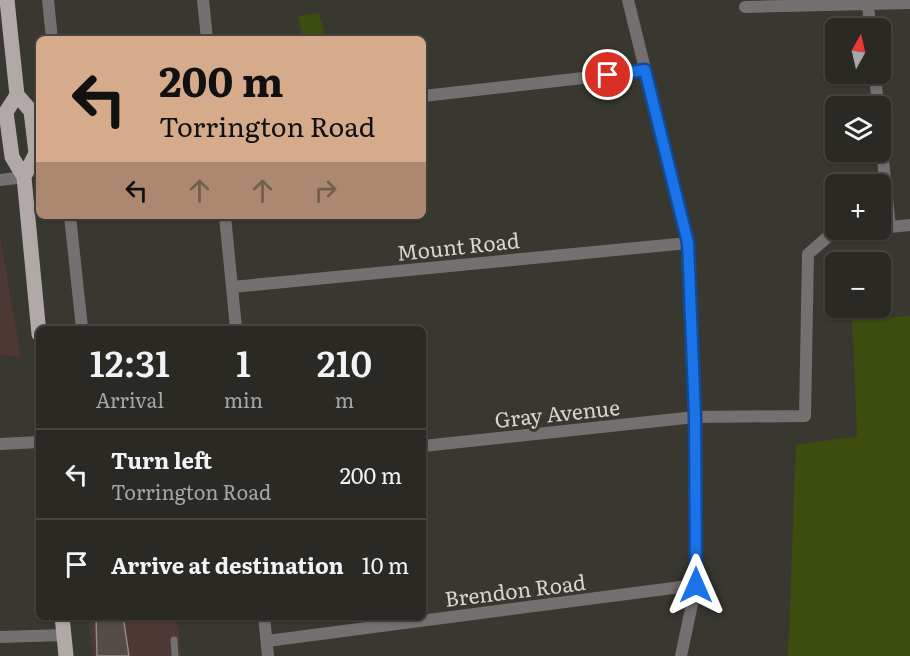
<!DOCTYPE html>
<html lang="en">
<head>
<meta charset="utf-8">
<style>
	:root { --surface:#2a2924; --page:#32312c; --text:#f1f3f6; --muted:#a5a6a6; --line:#464541 }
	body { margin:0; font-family:Literata,serif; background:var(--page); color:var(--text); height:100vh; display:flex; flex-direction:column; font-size:22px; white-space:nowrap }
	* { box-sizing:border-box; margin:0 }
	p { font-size:20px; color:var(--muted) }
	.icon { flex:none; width:33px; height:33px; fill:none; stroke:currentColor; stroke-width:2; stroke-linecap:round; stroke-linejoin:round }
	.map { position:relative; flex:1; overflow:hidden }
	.details { position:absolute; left:36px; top:326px; width:390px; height:294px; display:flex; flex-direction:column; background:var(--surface); border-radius:9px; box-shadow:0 2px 4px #0004,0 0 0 2px var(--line) }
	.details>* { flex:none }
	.banner { position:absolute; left:36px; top:36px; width:390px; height:183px; border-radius:9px; box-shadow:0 2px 4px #0004,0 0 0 2px var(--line); background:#d6ab8b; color:#111; overflow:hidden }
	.needle { width:39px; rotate:8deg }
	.fabs { position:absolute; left:825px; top:18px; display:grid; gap:12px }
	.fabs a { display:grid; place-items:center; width:66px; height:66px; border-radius:9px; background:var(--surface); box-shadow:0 2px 4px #0004,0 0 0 2px var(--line); font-size:30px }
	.pin { position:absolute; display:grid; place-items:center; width:51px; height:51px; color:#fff; margin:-26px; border:3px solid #fff; border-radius:50%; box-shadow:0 2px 6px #0007 }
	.me { position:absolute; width:66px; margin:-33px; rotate:0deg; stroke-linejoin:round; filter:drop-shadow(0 0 4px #0008) }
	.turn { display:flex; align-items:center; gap:21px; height:126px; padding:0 24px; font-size:27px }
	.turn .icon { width:78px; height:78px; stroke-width:2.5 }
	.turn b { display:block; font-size:42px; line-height:51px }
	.lanes { display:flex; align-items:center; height:57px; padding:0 24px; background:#0003; justify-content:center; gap:30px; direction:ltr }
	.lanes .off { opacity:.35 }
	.eta { display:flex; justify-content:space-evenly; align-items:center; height:102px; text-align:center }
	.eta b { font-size:36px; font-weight:600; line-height:42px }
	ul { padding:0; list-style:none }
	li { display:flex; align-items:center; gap:18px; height:90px; padding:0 24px; border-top:2px solid var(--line) }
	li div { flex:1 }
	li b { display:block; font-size:22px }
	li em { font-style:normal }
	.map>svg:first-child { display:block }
</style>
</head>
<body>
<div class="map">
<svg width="910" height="656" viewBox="0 0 910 656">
	<rect width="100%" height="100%" fill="#383730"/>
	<path fill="#4d3836" d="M0,236L21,357L0,355Z
		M88,617H177L181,656H93Z"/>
	<path fill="#3d4d0f" d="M319,13L326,39H303L298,16Z
		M910,316V656H788L796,445L857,436L852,320Z"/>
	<path fill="#544c48" stroke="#928985" stroke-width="1.5" d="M96,616H123L129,656H97Z"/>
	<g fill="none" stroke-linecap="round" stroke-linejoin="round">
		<path stroke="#74706f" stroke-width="7" d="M174,640L175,656"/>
		<path stroke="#74706f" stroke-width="12" d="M48,0L52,39
			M203,0L207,39
			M628,0L688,243L695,417L696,585L681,656
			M868,4L870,28
			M745,7L910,3
			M875,74L878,106
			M423,96L645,71
			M880,131L890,227L880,228
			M0,180L24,177
			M70,216L82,328
			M225,216L236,328
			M890,227L910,225
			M232,287L688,243
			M0,444L39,442
			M423,446L695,417L805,416L808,254L831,234L868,230
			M264,616L268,656
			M0,637L64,635
			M267,641L696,585"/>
		<path stroke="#b1a9a7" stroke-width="15" d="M7,0L17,95L31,111L36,153L24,177
			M17,95L6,112L12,157L24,177L39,334
			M62,616L66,656"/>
	</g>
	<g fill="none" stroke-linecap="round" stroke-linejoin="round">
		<defs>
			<path id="route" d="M608,75L645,70L688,243L695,417L696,585"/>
		</defs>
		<use href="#route" stroke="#114b97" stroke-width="15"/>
		<use href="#route" stroke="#1a73e8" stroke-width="10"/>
	</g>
	<g text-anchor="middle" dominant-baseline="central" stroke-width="6" stroke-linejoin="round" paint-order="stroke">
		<g font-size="21" fill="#d6d5d0" stroke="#383730">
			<text transform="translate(458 245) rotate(-6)">Mount Road</text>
			<text transform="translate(557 412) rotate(-6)">Gray Avenue</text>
			<text transform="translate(515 589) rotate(-7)">Brendon Road</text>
		</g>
	</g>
</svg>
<div class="fabs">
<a><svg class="needle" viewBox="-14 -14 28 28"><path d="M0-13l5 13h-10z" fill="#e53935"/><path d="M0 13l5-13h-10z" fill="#a5a6a6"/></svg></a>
<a><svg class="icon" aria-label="layers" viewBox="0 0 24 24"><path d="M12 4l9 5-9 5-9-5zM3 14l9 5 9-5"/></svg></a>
<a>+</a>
<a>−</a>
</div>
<div class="pin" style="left:608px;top:75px;background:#d93025"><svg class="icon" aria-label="arrive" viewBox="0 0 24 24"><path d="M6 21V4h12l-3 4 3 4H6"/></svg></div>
<svg class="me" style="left:696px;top:585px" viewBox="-20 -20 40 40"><path d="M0-17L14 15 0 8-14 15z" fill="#1a73e8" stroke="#fff" stroke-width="4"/></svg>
<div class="banner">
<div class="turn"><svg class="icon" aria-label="left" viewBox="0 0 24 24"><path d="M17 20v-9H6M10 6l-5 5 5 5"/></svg><div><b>200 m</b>Torrington Road</div></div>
<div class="lanes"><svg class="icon" aria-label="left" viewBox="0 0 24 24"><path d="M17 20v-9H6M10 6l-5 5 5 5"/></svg><svg class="icon off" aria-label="ahead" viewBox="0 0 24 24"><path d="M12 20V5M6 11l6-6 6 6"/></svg><svg class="icon off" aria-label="ahead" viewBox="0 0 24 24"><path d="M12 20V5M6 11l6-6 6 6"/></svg><svg class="icon off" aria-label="right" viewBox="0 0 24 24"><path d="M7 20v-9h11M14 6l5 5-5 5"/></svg></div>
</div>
<section class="details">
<div class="eta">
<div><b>12:31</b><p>Arrival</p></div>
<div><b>1</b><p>min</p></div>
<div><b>210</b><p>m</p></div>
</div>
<ul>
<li><svg class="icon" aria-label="left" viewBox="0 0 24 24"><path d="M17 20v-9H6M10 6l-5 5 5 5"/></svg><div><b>Turn left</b><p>Torrington Road</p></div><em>200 m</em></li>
<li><svg class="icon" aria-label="arrive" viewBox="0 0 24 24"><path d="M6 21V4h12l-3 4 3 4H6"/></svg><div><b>Arrive at destination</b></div><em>10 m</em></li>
</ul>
</section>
</div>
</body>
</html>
